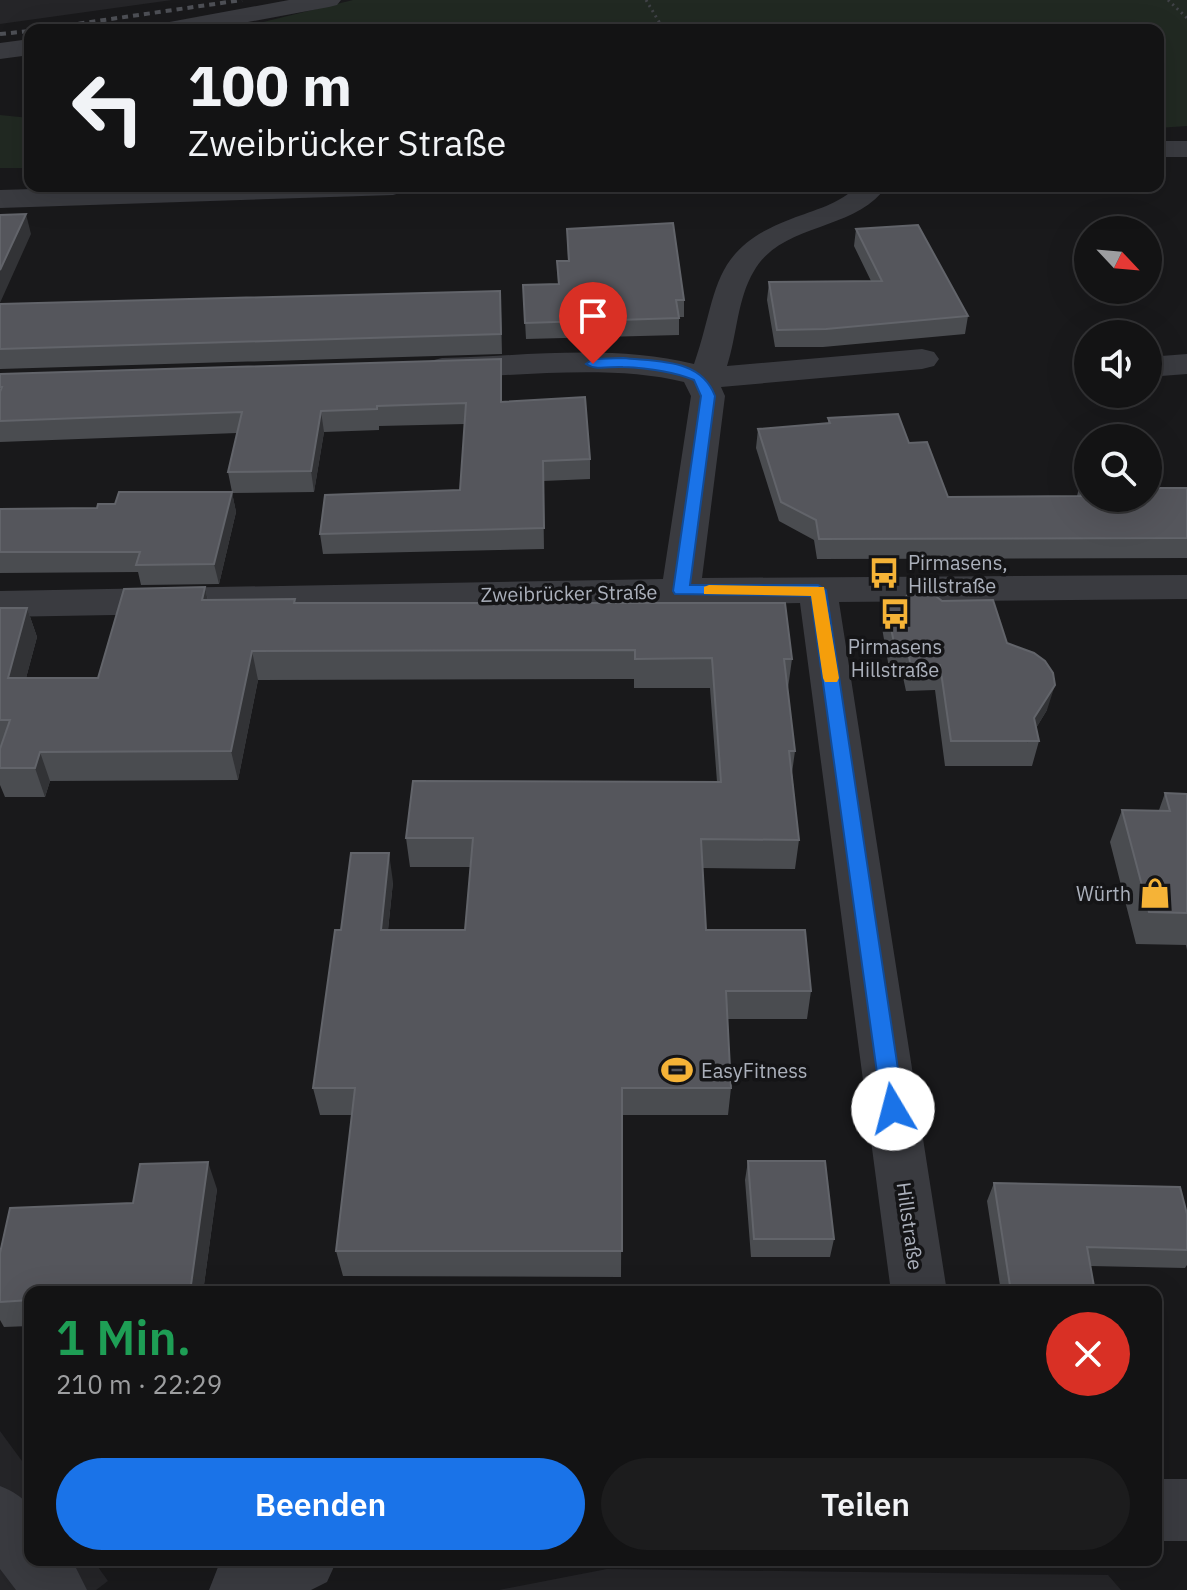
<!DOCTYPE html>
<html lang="de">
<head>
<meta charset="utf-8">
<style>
	:root { --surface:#131314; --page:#1c1c1d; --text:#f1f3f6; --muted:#9d9ea0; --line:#323234; --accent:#1a73e8 }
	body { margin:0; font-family:"IBM Plex Sans",sans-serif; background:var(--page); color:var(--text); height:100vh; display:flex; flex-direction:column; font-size:30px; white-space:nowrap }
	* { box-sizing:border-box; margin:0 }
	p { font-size:26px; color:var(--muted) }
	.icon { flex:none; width:44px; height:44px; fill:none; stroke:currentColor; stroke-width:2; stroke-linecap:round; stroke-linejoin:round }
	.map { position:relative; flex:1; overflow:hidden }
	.sheet { position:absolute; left:24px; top:1286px; width:1138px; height:280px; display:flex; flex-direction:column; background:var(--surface); border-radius:16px; box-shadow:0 8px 32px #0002,0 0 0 2px var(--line) }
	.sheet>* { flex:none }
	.banner { position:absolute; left:24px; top:24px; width:1140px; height:168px; border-radius:16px; box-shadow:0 8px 32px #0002,0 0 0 2px var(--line); background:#131314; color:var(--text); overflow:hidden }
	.needle { width:52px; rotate:116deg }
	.controls { position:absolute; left:1074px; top:216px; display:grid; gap:16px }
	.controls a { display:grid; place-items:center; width:88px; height:88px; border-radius:50%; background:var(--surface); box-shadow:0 8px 32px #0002,0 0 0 2px var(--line); font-size:40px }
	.pin { position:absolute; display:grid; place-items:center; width:68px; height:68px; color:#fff; margin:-82px -34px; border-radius:50% 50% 50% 0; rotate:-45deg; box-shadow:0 0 8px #0007 }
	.pin .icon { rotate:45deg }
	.me { position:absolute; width:88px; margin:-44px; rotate:352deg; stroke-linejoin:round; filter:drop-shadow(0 0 6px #0008) }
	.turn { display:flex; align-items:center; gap:28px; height:168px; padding:0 32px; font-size:36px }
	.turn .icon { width:104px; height:104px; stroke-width:2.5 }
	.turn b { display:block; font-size:56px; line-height:68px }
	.round { display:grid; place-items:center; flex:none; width:84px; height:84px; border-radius:42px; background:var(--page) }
	.head { display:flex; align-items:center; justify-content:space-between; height:136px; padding:0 32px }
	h1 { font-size:48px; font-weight:600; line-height:60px; color:#1e9e55 }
	.primary-button { display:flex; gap:16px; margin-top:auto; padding:16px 32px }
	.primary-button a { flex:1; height:92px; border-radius:48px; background:var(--accent); color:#fff; font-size:32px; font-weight:600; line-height:92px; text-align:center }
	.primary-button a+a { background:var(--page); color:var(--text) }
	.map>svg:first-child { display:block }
</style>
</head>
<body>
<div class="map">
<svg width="1187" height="1590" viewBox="0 0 1187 1590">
	<rect width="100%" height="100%" fill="#19191b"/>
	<path fill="#252528" d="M0,0H172L0,24Z
		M0,1431L30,1472V1560H93L108,1581L96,1590H0Z
		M607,1569L1108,1575L1121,1590H499Z"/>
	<path fill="#212922" d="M353,0H1187V126L1158,128V30H231Z
		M0,115L30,118V168H0Z"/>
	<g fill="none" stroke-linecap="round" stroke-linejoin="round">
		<path stroke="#404247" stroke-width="3" stroke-dasharray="2 4" stroke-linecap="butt" d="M646,0L664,30
			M1168,0L1187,18"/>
		<path fill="#3a3b40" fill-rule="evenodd" d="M289,0H341L337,5L329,7L205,30H152L155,25L164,23Z
			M30,39V55L0,59V43Z
			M1158,141H1187V157H1158Z
			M131,186H407L403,192L393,195L0,208V190Z
			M857,186H887C855,232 782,222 754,271C737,299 737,336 727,366L922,349L934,352L939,359L934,366L922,369L721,387L725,396L702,578L1187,575V599L839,602L947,1292H891L800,603L0,617V591L663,579L691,396L684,382C612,364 518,376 442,378L430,375L425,368L430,361L442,358C525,356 613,344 694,364C719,293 708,250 791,219C814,210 840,204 857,186Z
			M1187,354V374L1148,377V357Z
			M1156,1479H1187V1541H1156Z
			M0,1486C42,1503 30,1519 30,1560H72L87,1590H16L0,1569Z
			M234,1560H337L327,1582L311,1590H209L218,1567Z"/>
		<path stroke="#4d4f55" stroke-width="4" stroke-dasharray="6 5" stroke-linecap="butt" d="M35,30L242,0
			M0,34L30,31"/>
	</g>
	<path fill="#4a4c50" d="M567,229L684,300V317H679V335L526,339L523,285L558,284L557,261H568Z
		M856,229L968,316L965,334L823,347H775L767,300L769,282L871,281L854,246Z
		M0,304L501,311L502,354L0,369Z
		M501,359L502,402L590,459V479L543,481L544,549L323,554L320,534L460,490L465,424L379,426V430L324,432L314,492L232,493L236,512L219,584L141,585L138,572L0,573V509L97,508L115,504L232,492L228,472L237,433L0,442V374Z
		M828,418L909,443L948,497L1077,496L1079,488H1187V558L817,559L814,540L779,521L756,448L758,429L828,424Z
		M205,587L208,600L295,603L792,659L788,688H787L795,751L792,773L799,840L795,869L702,868L706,930L811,991L807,1019H727L731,1088L728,1115H622L621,1277L343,1276L336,1251L352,1115H320L313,1088L341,930L393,882L388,930H465L471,867H410L406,838L717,782L710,688H634V679L258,680L238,780L50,781L45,797H5L0,785V608H27L37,637L26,678H98Z
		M942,601L1007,643L1047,710L1036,728L1039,741L1032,766H945L935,690L906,691L901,668H889L882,628L886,603Z
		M1165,793L1187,794V950L1186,945L1136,944L1110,842L1122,810H1159Z
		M748,1161L834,1239L830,1257H751L745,1180Z
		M994,1183L1187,1214V1265L1185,1268L1090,1266L1095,1292H1001L987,1201Z
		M217,1189L203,1292H30V1326L4,1327L0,1320V1302L133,1203Z"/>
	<path fill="#323336" d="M26,214L31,234L0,303V270Z
		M321,411L324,432L314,492L311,471Z
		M232,492L236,512L219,584L214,564Z
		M205,587L211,616L202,600Z
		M27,608L37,637L18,708L8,678Z
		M252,651L258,680L238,780L231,751Z
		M1055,685L1047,710L1027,743L1034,718Z
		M40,752L50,781L45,797L35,768Z
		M389,853L393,882L385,958L381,930Z
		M208,1162L217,1189L203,1292H190Z"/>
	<path fill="#55565c" stroke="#62646a" stroke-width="2" d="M26,214L0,270V215Z
		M673,223L684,300H676L679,318L525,323L523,285L559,284L557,261H569L567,229Z
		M918,225L968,316L826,329L777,330L769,282L882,281L856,229Z
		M500,291L501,334L0,349V304Z
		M501,359V402L585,397L590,459L543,461L544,528L320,534L325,495L460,490L466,403L377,406V409L321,411L311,471L228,472L242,412L0,421V392L2,387H0V374Z
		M898,414L909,443L927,442L948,497L1082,496L1079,488H1088V498H1148V488H1187V538L819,539L816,520L781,502L758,429L830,423L828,418Z
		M119,492H232L214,564L136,565L140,552H0V509L97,508L98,504H115Z
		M918,582L942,601L993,600L1007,643L1034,653L1045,661L1053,673L1055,685L1034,718L1039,741H951L940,665L911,666L906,643H894L886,603H901Z
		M205,587L202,600L295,599L294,603H785L792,659H784L795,751H789L799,840L701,839L706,930H805L811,991H726L731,1088H622V1251H336L355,1088H313L335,930H341L351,853H389L381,930H465L473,838H406L413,781L721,782L712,658L635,659V650L252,651L231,751L40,752L35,768H0V749L10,720H0V608H27L8,678H98L124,589Z
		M1165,793L1187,794V913L1149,912L1122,810L1170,811Z
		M748,1161H825L834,1239H754Z
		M208,1162L190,1292H30V1300L0,1302V1253L10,1208L133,1203L140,1164Z
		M994,1183L1180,1187L1187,1214V1250L1087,1247L1095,1292H1011Z"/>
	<path fill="#1a73e8" stroke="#114b97" stroke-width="2" d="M623,358C657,362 701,358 715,396L690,585H818L826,590L904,1109L901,1116L893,1118L885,1116L882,1109L811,596L675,594L673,591L701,396L694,380C672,371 647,368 623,367C611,366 596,371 586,364L593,359Z"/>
	<path fill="#f59e0b" d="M709,585L824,587L839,678L837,682H825L823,678L811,596L704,594V587Z"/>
	<defs>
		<symbol id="bus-bare" viewBox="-9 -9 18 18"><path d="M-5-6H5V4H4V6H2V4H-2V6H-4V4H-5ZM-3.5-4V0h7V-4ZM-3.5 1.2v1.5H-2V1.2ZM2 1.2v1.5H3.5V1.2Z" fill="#f5b337" stroke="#141416" stroke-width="2.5" paint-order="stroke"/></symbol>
		<symbol id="shop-bare" viewBox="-9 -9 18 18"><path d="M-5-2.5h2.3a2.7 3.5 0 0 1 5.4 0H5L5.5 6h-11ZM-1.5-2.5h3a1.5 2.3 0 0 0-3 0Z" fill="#f5b337" stroke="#141416" stroke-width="2.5" paint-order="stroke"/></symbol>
		<symbol id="stadium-bare" viewBox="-9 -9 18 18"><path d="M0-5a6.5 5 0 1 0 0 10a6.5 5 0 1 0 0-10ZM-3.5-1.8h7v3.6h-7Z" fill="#f5b337" stroke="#141416" stroke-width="2.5" paint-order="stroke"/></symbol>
	</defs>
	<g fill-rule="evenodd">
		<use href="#bus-bare" x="862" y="551" width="44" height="44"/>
		<use href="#bus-bare" x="873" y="592" width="44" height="44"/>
		<use href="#shop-bare" x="1133" y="871" width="44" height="44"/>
		<use href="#stadium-bare" x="655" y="1048" width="44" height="44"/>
	</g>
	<g text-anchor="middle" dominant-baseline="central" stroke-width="7" stroke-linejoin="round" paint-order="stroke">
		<g font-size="20" fill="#abb0bb" stroke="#141416" text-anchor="start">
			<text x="908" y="562">Pirmasens,<tspan x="908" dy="23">Hillstraße</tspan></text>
			<text x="895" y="646" text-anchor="middle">Pirmasens<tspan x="895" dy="23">Hillstraße</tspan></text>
			<text x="1131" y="893" text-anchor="end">Würth</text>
			<text x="701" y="1070">EasyFitness</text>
		</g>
		<g font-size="20" fill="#abb0bb" stroke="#141416">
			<text transform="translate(569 593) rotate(-1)">Zweibrücker Straße</text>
			<text transform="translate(910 1226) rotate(82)">Hillstraße</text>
		</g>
	</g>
</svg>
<div class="controls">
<a><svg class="needle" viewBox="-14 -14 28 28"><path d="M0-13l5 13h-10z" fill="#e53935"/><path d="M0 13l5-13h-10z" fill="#9d9ea0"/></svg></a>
<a><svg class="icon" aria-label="sound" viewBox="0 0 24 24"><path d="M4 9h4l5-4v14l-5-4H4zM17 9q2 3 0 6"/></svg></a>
<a><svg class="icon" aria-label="search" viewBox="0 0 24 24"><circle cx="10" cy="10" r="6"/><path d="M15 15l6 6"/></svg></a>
</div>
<div class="pin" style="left:593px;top:364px;background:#d93025"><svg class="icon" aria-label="arrive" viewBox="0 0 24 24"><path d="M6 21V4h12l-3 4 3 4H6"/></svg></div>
<svg class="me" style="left:893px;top:1109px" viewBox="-20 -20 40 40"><circle r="19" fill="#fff"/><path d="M0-13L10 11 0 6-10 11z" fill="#1a73e8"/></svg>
<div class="banner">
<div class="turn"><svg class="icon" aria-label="left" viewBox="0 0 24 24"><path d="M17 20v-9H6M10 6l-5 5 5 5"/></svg><div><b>100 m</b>Zweibrücker Straße</div></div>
</div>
<section class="sheet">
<div class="head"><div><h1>1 Min.</h1><p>210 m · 22:29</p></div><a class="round" style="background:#d93025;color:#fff"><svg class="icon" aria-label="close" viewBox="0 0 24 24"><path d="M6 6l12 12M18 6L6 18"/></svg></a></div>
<div class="primary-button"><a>Beenden</a><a>Teilen</a></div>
</section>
</div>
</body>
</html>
